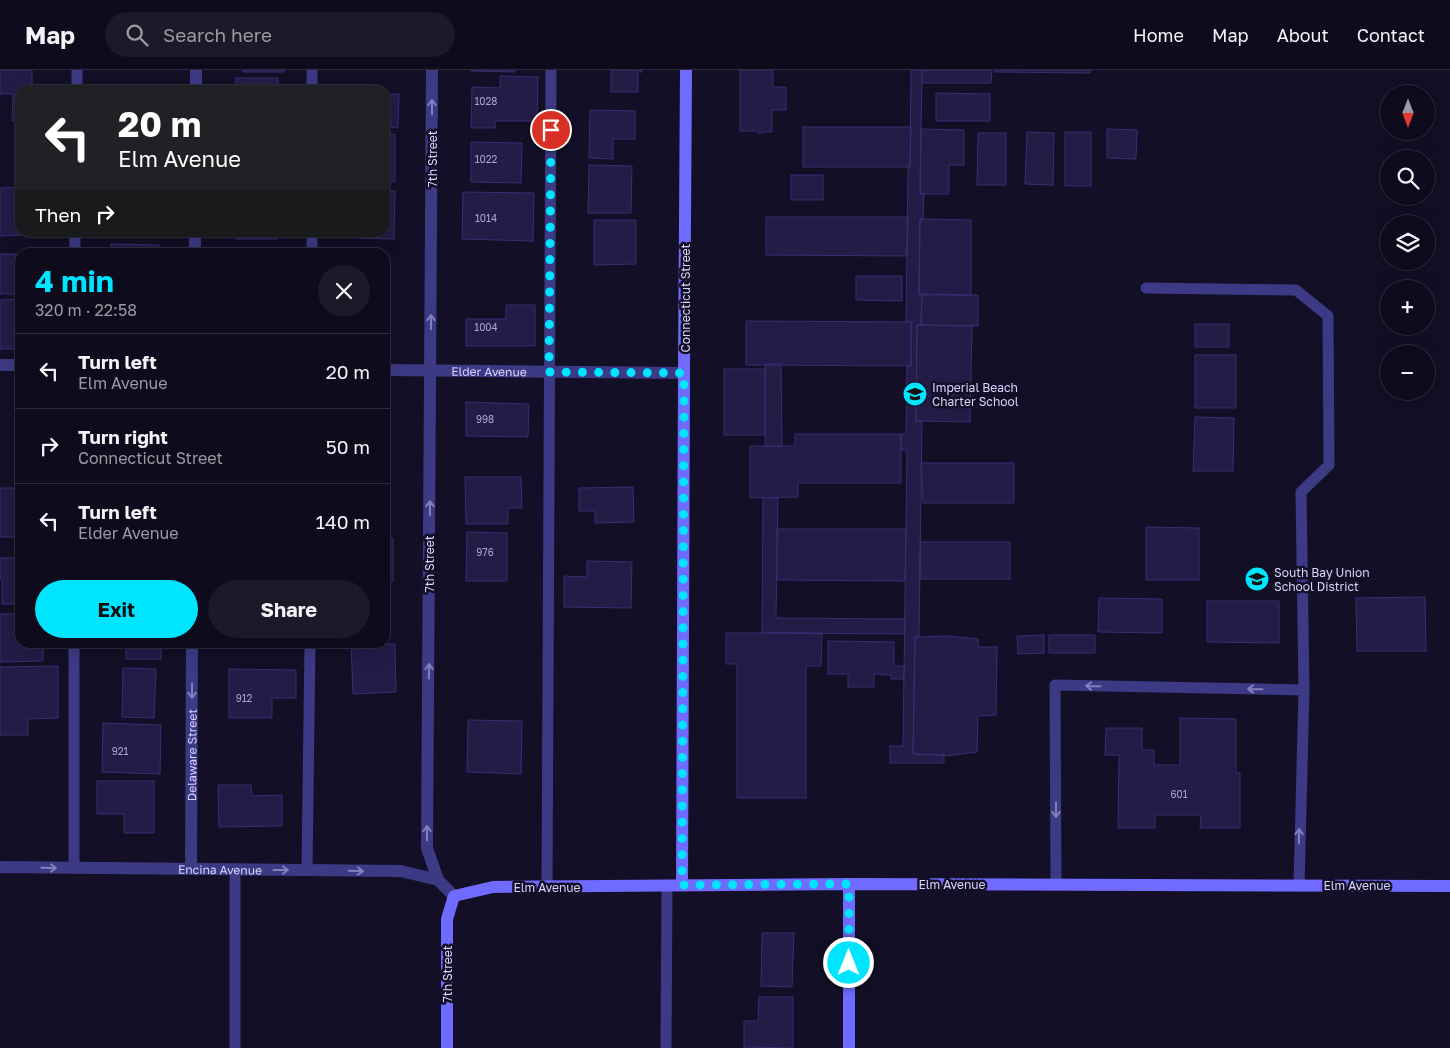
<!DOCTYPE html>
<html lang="en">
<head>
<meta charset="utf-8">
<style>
	:root { --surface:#0e0b1c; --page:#1c1929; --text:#f1f3f6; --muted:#9b9ba3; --line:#2e2b3b; --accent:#00e5ff }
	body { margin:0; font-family:"Golos Text",sans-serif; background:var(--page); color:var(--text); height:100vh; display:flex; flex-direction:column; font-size:19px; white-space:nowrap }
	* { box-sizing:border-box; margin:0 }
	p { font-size:16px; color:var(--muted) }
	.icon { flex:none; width:28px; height:28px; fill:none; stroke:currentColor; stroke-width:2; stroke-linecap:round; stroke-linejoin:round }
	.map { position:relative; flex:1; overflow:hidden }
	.details { position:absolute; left:15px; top:178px; width:375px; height:400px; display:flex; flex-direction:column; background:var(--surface); border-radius:15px; box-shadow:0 5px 20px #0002,0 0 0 1px var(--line) }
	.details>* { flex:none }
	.guide { position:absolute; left:15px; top:15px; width:375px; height:152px; border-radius:15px; box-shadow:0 5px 20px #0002,0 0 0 1px var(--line); background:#202124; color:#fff; overflow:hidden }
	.needle { width:32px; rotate:180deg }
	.controls { position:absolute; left:1380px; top:15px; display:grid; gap:10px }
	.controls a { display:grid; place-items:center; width:55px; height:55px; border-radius:50%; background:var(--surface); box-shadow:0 5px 20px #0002,0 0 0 1px var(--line); font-size:25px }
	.pin { position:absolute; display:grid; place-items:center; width:42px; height:42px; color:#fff; margin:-21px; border:2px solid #fff; border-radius:50%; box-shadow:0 1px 5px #0007 }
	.me { position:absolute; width:55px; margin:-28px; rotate:0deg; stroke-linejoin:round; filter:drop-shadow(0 0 4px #0008) }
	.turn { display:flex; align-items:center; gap:18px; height:105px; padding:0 20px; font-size:22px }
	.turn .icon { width:65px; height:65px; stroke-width:2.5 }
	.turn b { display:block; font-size:35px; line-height:42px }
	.then { display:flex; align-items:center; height:48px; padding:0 20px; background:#0003; gap:10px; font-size:19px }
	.round { display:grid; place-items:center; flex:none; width:52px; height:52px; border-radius:26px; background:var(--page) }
	.head { display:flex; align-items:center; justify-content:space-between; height:85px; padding:0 20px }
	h1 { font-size:30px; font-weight:700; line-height:38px; color:var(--accent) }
	.primary-button { display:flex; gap:10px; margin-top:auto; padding:10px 20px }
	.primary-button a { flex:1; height:58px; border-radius:30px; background:var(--accent); color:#111; font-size:20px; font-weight:700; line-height:58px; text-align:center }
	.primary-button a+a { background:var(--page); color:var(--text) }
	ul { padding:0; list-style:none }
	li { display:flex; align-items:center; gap:15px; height:75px; padding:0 20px; border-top:1px solid var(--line) }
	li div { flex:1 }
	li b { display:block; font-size:19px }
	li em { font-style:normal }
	header { display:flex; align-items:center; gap:30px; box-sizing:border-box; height:70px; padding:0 25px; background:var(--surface); border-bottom:1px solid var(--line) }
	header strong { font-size:24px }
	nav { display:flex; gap:28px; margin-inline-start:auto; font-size:18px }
	.search { width:350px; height:45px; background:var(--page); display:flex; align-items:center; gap:12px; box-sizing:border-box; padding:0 18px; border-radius:28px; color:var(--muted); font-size:19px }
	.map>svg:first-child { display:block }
</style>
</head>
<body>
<header>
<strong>Map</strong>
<div class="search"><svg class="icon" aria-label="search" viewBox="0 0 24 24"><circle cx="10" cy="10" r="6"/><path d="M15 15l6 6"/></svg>Search here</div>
<nav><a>Home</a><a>Map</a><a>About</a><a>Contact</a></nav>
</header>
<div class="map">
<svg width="1450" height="978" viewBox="0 0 1450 978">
	<rect width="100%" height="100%" fill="#130f26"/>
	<path fill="#241b47" stroke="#3b2d73" d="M0,0H32V20H20V51H12L13,24H0Z
		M243,0H284V2H243Z
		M471,0H515V2L471,1Z
		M611,0H642V2H638V22H611Z
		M740,0H773V17H786V40H772V62H762V63H758V61H740Z
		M911,0H922L920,124H924L923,149H920L919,224L922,225L921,255H917L916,351H922L919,567H915L913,684L944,685V693H890V676H903L907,380H901V364H906L907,296H911V252H906L908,97H910Z
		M922,0H992L991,13H922Z
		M995,0H1091L1090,3L995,2Z
		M500,6L538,7L537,51H495V58H471L472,17L500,18Z
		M236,8H278V20H236Z
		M936,23L990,24V51H936Z
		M385,24H399L398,58L385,57Z
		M590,40L635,41V69H613V89L589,88Z
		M803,57H911L910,97H803Z
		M921,59L964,60V95H949V124H920Z
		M1107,59L1137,60L1136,89L1107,88Z
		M1027,62L1054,63L1053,115L1025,114Z
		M1065,62H1091V116H1065Z
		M978,63H1006V115H977Z
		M395,64V112H385V65Z
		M471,72L522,73L521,113L471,112Z
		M589,95L632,96L631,143H588Z
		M791,105H823V130H791Z
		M20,117V162H42V164L0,166V118Z
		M385,121H395L394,169L360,168V162H385Z
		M463,122L534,123L533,171L462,169Z
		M766,147H908L907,186L766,185Z
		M920,149L971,150V225L919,224Z
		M594,150H636V194L594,195Z
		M112,162H158V167L112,166Z
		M236,162H277V169H236Z
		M111,174L159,175L158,182H111Z
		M0,184H20V224H0Z
		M856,206H902V231L856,230Z
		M385,212H389L388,262H385Z
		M922,225H978V256L921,255Z
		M20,229V260H14L15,279H0V230Z
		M506,235H535V276H466V249H506Z
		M746,251L911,252V296L746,295Z
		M1195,254H1229V277H1195Z
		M917,255L972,256L970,352L916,351Z
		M1195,285H1236V338H1195Z
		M765,294H781L782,376H765Z
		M724,299H765V365H724Z
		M466,332L529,334L528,367L466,366Z
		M385,338H388L387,396H385Z
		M1195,347L1234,348L1233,401H1193Z
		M795,364H901V413H798V427L750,428V376H795Z
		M921,393H1014V433H923Z
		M465,407H521L522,438H508V454H466Z
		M633,417L634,452L595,453V441H579V418Z
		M0,418H20V467H0Z
		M385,423H390V453H385Z
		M763,428H778L776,548L905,549V564L762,563Z
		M1146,457L1199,458V510H1146Z
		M777,459H906L905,511L777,510Z
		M467,462L507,463V511H466Z
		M385,468H393V511L385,510Z
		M920,472H1010V509H920Z
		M0,488H20V534H2V509H0Z
		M587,491L632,492L631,538L564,537V506L587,507Z
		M1425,527L1426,581H1357L1356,528Z
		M1099,528L1162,529V563L1098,562Z
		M1207,531H1279V573L1207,572Z
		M0,544H20V572H43V591L0,592Z
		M726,563H822L821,596H806V728H737V594H726Z
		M1044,565V583L1018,584L1017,566Z
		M1049,565H1095V583H1049Z
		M948,566L978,569V577H997L996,645L978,646L977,682L946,686L944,685L913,684L915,567Z
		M828,571L894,572V596H904V609H891V605L874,604V617H848V604H828Z
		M126,572H161V589H126Z
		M395,574L396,622L353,624L351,575Z
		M58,596V648L28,649V665H0V597Z
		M123,598L156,599L154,648L122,647Z
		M229,599L296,600V628H272V648H229Z
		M1180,648L1236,649V702L1240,703V758H1200L1201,745H1155V758H1118L1119,685H1105L1106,658H1142V680H1154V695H1180Z
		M468,650L522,651L521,704L467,702Z
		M103,653L161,655L160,704L102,702Z
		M97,711H154V763H124V744H97Z
		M218,715H251L252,726L282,725V756L219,757Z
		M762,863H794L792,917L761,916Z
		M759,927H793V978L744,977V951H758Z"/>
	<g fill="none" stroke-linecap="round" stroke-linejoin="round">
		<path stroke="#3d3a85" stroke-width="11" d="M77,20V0
			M312,20V0
			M75,182V162
			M312,182V162
			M1146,218L1296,220L1328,246L1329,395L1301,422L1304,620L1299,815
			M74,798V572
			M235,800V978
			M307,800L310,572
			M1056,814L1055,615L1304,620
			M547,817L551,0
			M666,978L667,816"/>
		<g stroke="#3d3a85" stroke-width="12">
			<path d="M432,0L427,778L438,810L454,826"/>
			<path d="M196,20V0"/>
			<path d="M195,182V162"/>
			<path d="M0,295H20"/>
			<path id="s1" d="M385,300L684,303"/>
			<path id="s2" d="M0,797L401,801L438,810"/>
			<path id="s3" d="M191,799L192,572"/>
		</g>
		<path stroke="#6f6bff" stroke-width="12" d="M682,815L684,303L686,0
			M447,978V849L454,826L493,817L849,814L1450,816
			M849,978V814"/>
	</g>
	<defs><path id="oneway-shaft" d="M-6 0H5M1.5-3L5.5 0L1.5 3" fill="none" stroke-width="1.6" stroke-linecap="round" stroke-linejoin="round" transform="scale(1.25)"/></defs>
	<g stroke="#837fbc">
		<use href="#oneway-shaft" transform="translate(432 37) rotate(-90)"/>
		<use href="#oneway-shaft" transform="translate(431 252) rotate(-90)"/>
		<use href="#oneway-shaft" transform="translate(430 438) rotate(-90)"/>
		<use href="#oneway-shaft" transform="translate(429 601) rotate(-89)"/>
		<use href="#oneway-shaft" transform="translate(1093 616) rotate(-179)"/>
		<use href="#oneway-shaft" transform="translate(1255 619) rotate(-179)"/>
		<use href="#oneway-shaft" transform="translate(192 621) rotate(90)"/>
		<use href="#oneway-shaft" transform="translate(1056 740) rotate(90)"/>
		<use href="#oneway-shaft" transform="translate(427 763) rotate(-90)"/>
		<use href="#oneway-shaft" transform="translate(1299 766) rotate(-89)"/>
		<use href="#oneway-shaft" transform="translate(49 798) rotate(1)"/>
		<use href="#oneway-shaft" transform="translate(281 800)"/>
		<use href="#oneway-shaft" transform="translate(356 801) rotate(1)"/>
	</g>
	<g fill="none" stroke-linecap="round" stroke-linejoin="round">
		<path stroke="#00e5ff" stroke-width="9" stroke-dasharray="0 16.2" d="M551,60L549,302L684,303L682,815L849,814V893"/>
	</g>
	<defs>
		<symbol id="school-disc" viewBox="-11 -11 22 22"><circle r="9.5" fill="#00e5ff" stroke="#130f26"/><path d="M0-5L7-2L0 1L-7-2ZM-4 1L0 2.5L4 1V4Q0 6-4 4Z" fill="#111"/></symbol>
	</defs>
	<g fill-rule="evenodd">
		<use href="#school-disc" x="901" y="310" width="28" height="28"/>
		<use href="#school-disc" x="1243" y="495" width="28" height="28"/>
	</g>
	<g text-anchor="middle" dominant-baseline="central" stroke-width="5" stroke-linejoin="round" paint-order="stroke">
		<g font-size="10" fill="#aca6d1">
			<text x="486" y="31">1028</text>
			<text x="486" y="89">1022</text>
			<text x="486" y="148">1014</text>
			<text x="486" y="257">1004</text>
			<text x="485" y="349">998</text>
			<text x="485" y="482">976</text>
			<text x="244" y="628">912</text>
			<text x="120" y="681">921</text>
			<text x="1179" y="724">601</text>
		</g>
		<g font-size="12" fill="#d9d4ff" stroke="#130f26">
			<text transform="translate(432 89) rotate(-90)">7th Street</text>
			<text transform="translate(685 228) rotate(-90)">Connecticut Street</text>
			<text stroke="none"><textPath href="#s1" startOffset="104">Elder Avenue</textPath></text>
			<text transform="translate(429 494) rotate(-90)">7th Street</text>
			<text stroke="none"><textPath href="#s3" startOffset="114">Delaware Street</textPath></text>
			<text stroke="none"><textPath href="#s2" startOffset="220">Encina Avenue</textPath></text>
			<text x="952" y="814">Elm Avenue</text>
			<text x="1357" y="815">Elm Avenue</text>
			<text x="547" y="817">Elm Avenue</text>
			<text transform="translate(447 904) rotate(-90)">7th Street</text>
		</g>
		<g font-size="12" fill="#d9d4ff" stroke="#130f26" text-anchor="start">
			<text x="932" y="317">Imperial Beach<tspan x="932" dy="14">Charter School</tspan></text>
			<text x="1274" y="502">South Bay Union<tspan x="1274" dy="14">School District</tspan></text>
		</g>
	</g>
</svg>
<div class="controls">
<a><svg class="needle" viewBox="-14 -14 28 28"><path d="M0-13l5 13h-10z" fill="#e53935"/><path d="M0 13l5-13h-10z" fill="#9b9ba3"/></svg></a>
<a><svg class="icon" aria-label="search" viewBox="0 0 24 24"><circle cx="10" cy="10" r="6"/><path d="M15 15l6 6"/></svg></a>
<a><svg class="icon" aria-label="layers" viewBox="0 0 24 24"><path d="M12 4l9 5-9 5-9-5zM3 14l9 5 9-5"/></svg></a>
<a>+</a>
<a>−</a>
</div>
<div class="pin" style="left:551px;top:60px;background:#d93025"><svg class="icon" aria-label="arrive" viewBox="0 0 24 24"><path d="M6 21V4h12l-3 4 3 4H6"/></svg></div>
<svg class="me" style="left:849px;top:893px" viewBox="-20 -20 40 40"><circle r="17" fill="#00e5ff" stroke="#fff" stroke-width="3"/><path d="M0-11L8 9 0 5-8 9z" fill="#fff"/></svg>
<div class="guide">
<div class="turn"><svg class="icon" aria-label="left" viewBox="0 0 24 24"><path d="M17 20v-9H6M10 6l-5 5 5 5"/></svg><div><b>20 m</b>Elm Avenue</div></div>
<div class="then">Then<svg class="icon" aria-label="right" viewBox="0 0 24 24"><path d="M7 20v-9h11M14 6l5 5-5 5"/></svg></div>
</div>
<section class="details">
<div class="head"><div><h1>4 min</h1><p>320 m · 22:58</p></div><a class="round"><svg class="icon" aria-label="close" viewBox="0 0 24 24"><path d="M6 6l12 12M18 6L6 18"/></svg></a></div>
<ul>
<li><svg class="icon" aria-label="left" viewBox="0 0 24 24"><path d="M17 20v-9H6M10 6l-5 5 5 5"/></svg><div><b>Turn left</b><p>Elm Avenue</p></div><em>20 m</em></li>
<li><svg class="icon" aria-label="right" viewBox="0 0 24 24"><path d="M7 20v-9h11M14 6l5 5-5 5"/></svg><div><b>Turn right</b><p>Connecticut Street</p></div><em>50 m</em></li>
<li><svg class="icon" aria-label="left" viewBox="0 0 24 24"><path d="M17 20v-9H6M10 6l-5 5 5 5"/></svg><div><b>Turn left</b><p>Elder Avenue</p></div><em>140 m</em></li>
</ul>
<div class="primary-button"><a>Exit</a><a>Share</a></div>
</section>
</div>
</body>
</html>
